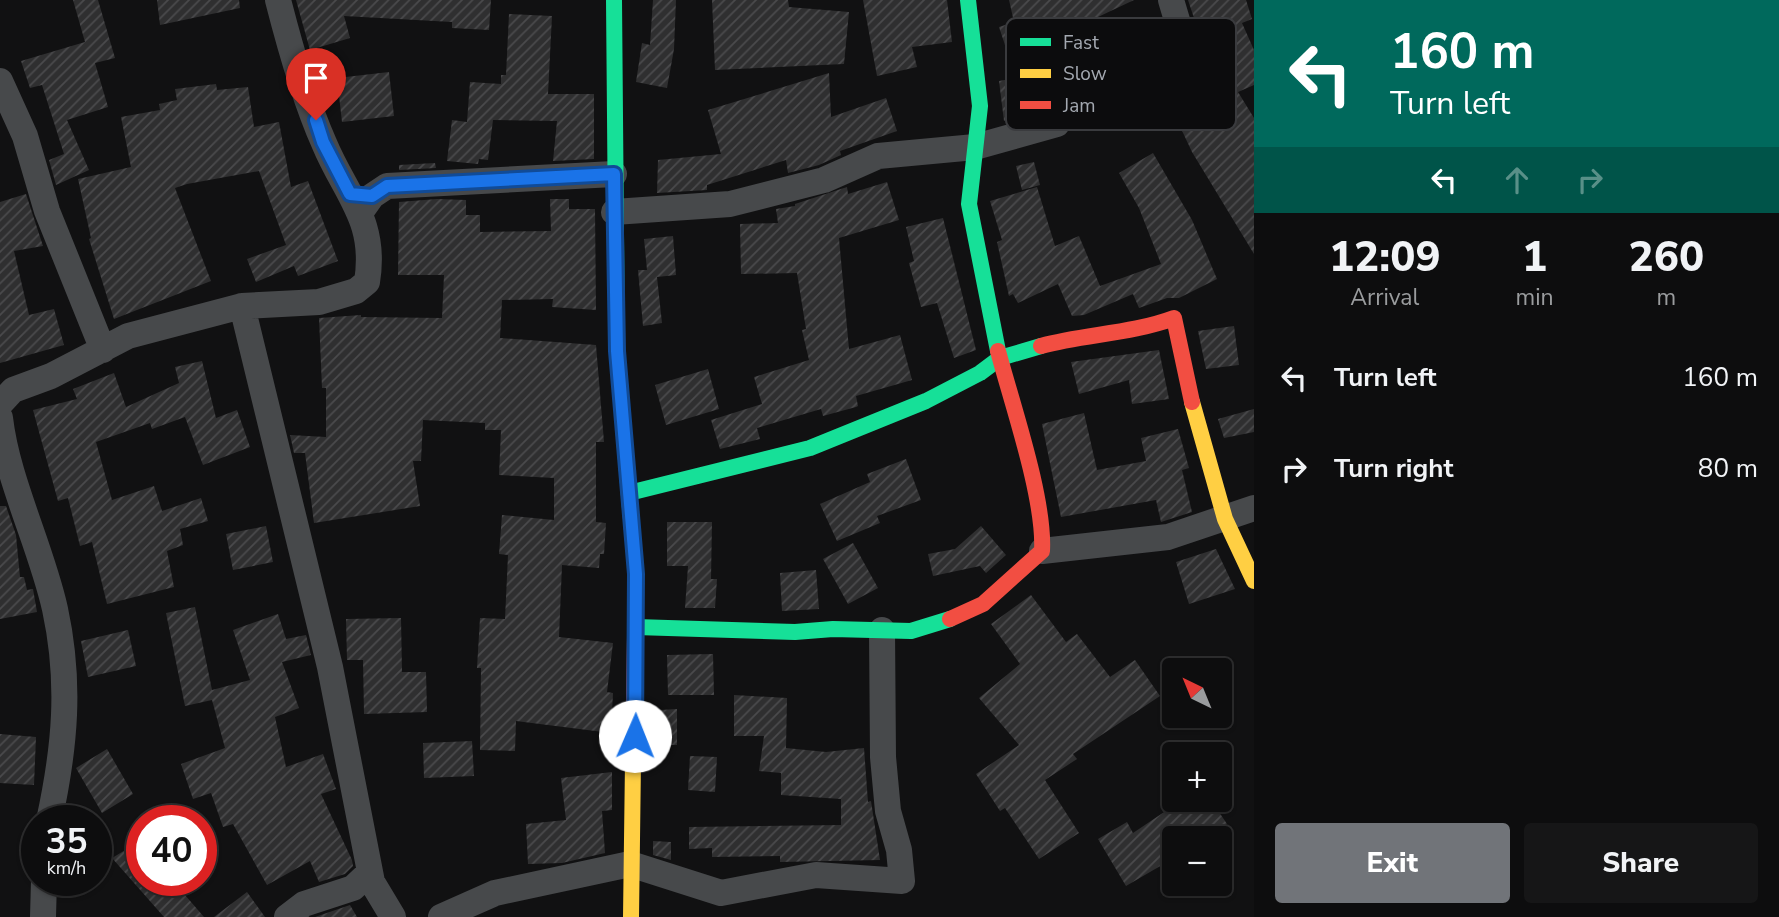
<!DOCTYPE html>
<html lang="en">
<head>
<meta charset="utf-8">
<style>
	:root { --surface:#0d0d0e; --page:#161617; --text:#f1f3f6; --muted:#9a9c9e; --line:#2d2d2e; --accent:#717479 }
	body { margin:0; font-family:"Nunito Sans",sans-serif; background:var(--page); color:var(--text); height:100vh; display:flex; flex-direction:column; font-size:26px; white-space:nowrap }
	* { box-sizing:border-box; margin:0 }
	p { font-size:23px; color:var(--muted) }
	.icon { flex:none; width:38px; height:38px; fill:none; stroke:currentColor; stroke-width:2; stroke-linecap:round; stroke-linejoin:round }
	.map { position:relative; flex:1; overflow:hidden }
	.sheet { display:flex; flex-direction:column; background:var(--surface); width:525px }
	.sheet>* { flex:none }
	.guide { background:#00695c; color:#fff; overflow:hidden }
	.needle { width:46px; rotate:317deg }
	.buttons { position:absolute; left:1162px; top:658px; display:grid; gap:14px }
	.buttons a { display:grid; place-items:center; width:70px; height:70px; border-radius:7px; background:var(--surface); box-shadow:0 2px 5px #0004,0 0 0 2px var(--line); font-size:35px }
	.speed { position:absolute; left:21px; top:805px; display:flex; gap:14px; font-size:35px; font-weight:700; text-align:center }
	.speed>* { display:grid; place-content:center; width:91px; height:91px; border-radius:50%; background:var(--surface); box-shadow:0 2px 5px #0004,0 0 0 2px var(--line); line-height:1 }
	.speed small { font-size:18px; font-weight:400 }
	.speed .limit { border:10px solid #d22; background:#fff; color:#111 }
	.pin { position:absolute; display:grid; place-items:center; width:60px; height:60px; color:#fff; margin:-72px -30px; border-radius:50% 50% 50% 0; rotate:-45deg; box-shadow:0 0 7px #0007 }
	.pin .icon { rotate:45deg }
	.me { position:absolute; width:77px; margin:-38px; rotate:1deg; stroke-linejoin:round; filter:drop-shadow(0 0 5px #0008) }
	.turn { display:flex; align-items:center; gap:24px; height:147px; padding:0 21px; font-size:32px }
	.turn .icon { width:91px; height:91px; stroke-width:2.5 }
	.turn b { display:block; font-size:49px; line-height:60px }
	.lanes { display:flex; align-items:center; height:66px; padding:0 21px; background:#0003; justify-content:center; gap:35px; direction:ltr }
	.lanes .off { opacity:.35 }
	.eta { display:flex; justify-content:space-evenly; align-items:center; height:119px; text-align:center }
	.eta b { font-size:42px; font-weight:800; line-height:49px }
	.button { display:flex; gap:14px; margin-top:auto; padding:14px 21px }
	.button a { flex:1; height:80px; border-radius:7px; background:var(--accent); color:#fff; font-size:28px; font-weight:800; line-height:80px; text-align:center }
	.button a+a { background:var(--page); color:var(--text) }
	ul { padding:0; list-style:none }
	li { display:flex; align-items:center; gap:21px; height:91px; padding:0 21px }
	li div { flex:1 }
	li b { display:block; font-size:26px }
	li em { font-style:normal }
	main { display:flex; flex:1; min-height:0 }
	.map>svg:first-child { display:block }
</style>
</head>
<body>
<main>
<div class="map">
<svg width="1254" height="917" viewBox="0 0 1254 917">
	<defs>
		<pattern id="building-hatch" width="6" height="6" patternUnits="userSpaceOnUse" patternTransform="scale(1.75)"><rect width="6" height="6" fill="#2f2f30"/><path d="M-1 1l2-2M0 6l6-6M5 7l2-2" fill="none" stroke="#4a4a4c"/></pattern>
	</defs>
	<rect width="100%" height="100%" fill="#111112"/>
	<path fill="url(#building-hatch)" d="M73,0H98L115,58L95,63L108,107L67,120L89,170L56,185L49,160L64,154L42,85L30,88L21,61L85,42Z
		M157,0H239L240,8L160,25Z
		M296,0H491L489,30L452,28V22L344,16L350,38L310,50Z
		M653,0H676L674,49L667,88L636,82L642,43L650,45Z
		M712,0H788L789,7L849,12L844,64L715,70Z
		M863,0H947L952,42L912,47L917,67L877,76Z
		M1009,0H1134L1062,34L1075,74L1091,68L1102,101L1068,113L1053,109L1004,121L999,81L1016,78L999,27L1014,22Z
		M1188,0H1246L1252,19L1242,23L1254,50V85L1238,92L1254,118V254L1192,152L1177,120L1174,122L1160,100L1184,86L1197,89L1204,85L1208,77L1206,62L1217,57L1206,21L1196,24Z
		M509,14L552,16L548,94H594V159L553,161L557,121L493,120L488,160L479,159L478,164L447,161L452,120L467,122L470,82L501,84V75H506Z
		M389,72L394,116L342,122L337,78Z
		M829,73L831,117L886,98L897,131L840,151L841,155L819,165L788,173L786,160L707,185V190L657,193L658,160L721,154L708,110Z
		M216,84L217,90L248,87L254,127L279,122L291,187L308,181L338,261L298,276L294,266L256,282L247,259L286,245L259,171L187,184L175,188L211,281L114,319L89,239L91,238L78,179L131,167L121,117L160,110L159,104L177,100L175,89Z
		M1153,153L1192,220L1217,279L1179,298H1167L1139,308L1133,294L1084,315L1072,316L1058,284L1018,303L1013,294L1009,296L997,242L1002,240L990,201L1037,187L1055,246L1079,236L1100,286L1161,264L1139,208L1119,173Z
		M1034,162L1040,185L1022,190L1016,166Z
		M435,163L436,168L399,170V165Z
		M887,182L899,220L839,238L849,349L900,335L912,380L856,396L858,406L856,407L823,416L821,409L757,428L760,439L720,449L711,420L762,404L754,377L809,360L802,330L806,329L797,273L741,274L740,224L778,223L776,209L795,206V204L847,187L848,194Z
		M26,194L43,246L14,251L29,315L54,309L64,345L0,363V202Z
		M437,199L466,200V215H480V232L551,231L550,199H569V209H595L596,310L552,307L553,299L502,300L500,338L596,345L604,442H596V522L606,523L604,554H600L599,568L562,565L559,637L613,643L607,692L613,693L611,733L516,721L515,751L480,750L481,668H477L480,618L505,619L508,555L499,554L502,515L554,520V478L499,475L501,430H485V423L423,420L421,461H413L420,506L314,523L305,453H294L290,435L326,437V388H322L319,318L361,315V317L442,318L444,275H398L399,202Z
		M943,218L976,350L954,358L937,303L921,307L909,263L914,261L906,227Z
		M673,236L676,275L657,277L662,323L643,326L638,270H647L644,239Z
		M1234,326L1239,365L1206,369L1198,331Z
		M1159,350L1169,399L1132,404L1129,380L1079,394L1071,362Z
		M202,361L216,418L237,410L250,447L203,465L185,417L152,429L150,423L96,442L112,500L154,486L162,511L201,498L208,521L180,529L183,545L167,551L174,587L107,604L92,542L80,546L68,498L58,501L33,410L77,399L73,389L114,373L126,407L179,383L175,367Z
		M708,369L719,409L666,425L655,385Z
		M1254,409V432L1224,438L1218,419Z
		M1084,413L1097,470L1146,461L1141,438L1178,429L1189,468L1182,470L1192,512L1161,522L1156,500L1061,517L1042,424Z
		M906,459L921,500L877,516L880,523L837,541L820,504L870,482L867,474Z
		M0,506H6L16,535L20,577H24L27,590L33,589L37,612L0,619Z
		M667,522H712L711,579H717L715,608H685L688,566H667Z
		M266,526L273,562L233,570L226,534Z
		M981,526L1006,555L986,573L980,566L933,576L928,554L955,549Z
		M853,543L878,588L848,604L823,559Z
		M1216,549L1235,589L1189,604L1176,562Z
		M816,570L819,609L782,611L780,573Z
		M1031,595L1066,642L1077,634L1110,677L1135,660L1160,696L1073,754L1077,759L1045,780L1079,833L1039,859L1005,808L1000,811L976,774L1019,745L979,698L1020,664L991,624Z
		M195,607L212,690L250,680L233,630L278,614L286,639L306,635L311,655L282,662L299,708L275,717L286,767L323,754L336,789L321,794L352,860L353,866L345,874L319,882L310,861L267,885L233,824L223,827L211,793L193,799L181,764L225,748L212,700L185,706L166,613Z
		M401,618L402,672H426L427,712L364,714L363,660H347L346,619Z
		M128,630L136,666L88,677L81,641Z
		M713,654L714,695H668L667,655Z
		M734,695L787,698L786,748L826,752L864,748L868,802L871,801L880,860L780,862V856L712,857V848L689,849V827L841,825V799L781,795V773L759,771L764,736H734Z
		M677,709V745H658L659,710Z
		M0,734L36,737L34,785L0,783Z
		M472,741L474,776L424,778L423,743Z
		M107,749L133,794L102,813L76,768Z
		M690,756L717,757L715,792L688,790Z
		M612,772V810L602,811L605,853L562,863L528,864L526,824L566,820L561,778Z
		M1182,800H1211L1227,824L1205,838H1174V858L1126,886L1098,839L1127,822L1133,833Z
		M142,840V880H172L204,917H164L112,858Z
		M653,841L671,842V860L653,855Z
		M247,892L265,917H214Z
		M350,905L357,917H315Z"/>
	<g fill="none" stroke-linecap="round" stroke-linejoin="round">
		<path stroke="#47494b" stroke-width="26" d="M1171,0L1193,74
			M0,81L25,136L47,211L103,350
			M614,212L730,204L824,180L878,156L975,147L1057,124
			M360,213L372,196L387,186L614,174
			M242,306L330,667L372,882L393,917
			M0,404L13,390L51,376L128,336L242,306L319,302L356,291L367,282C377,220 346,196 324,143C304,98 290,47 278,0
			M0,418C7,480 41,546 55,609C71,683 65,747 49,821
			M1042,551L1168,537L1254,508
			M43,917L44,880
			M287,917L304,904L353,888L370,872
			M441,917L495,893L630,864L721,893L816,875L902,881L899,850L888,811L883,757L882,630"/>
		<path stroke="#16e098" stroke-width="16" d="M614,0L617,351L630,508
			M968,0L980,106L969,204L998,351
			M629,493L810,448L926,401L980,373L1000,358L1041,346
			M636,627L795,632L833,629L911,631L950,619"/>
		<path stroke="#ffcf43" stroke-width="16" d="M1192,402L1225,519L1254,581
			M631,917L633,762"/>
		<path stroke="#f24e42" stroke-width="16" d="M1041,346C1085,334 1131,334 1174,318L1192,402
			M630,508L636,574L633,762
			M950,619L983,604L1042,551C1045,499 1012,404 998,351"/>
	</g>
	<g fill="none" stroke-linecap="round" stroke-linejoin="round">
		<defs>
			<path id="route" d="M316,120L323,142L350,194L372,196L387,186L614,174L617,351L636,574L635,736"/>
		</defs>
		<use href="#route" stroke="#114b97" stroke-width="18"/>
		<use href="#route" stroke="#1a73e8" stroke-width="12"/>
	</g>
	<rect x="1006" y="18" width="230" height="112" rx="10" fill="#0c0c0d" stroke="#3a3b3e" stroke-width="2"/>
	<rect x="1020" y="38" width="31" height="8" fill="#16e098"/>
	<rect x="1020" y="69" width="31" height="9" fill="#ffcf43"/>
	<rect x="1020" y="101" width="31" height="8" fill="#f24e42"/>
	<g font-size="19" fill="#a4a9b1">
		<text x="1063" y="49">Fast</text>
		<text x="1063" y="80">Slow</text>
		<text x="1063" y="112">Jam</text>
	</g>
</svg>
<div class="buttons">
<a><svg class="needle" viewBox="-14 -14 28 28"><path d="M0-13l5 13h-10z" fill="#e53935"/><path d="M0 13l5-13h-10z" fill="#9a9c9e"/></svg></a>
<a>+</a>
<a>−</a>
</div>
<div class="speed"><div>35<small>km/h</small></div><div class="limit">40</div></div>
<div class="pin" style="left:316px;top:120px;background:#d93025"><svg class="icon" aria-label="arrive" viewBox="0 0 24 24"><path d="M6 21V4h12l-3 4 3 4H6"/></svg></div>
<svg class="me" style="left:635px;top:736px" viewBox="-20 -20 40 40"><circle r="19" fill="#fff"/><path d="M0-13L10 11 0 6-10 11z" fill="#1a73e8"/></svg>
</div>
<section class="sheet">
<div class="guide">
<div class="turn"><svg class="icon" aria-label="left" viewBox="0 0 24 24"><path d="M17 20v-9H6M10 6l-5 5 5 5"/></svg><div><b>160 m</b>Turn left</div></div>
<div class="lanes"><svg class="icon" aria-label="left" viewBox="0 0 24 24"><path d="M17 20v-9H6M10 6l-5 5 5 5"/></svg><svg class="icon off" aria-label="ahead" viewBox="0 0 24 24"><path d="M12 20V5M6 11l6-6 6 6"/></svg><svg class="icon off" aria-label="right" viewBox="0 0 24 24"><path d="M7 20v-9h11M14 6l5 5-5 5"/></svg></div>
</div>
<div class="eta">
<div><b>12:09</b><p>Arrival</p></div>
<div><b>1</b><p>min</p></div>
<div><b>260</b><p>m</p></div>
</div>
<ul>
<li><svg class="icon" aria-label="left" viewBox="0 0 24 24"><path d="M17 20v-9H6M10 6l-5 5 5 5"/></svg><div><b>Turn left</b></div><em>160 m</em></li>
<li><svg class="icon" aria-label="right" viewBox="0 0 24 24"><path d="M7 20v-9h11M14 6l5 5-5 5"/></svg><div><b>Turn right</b></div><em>80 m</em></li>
</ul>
<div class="button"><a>Exit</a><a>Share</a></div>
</section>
</main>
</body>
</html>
